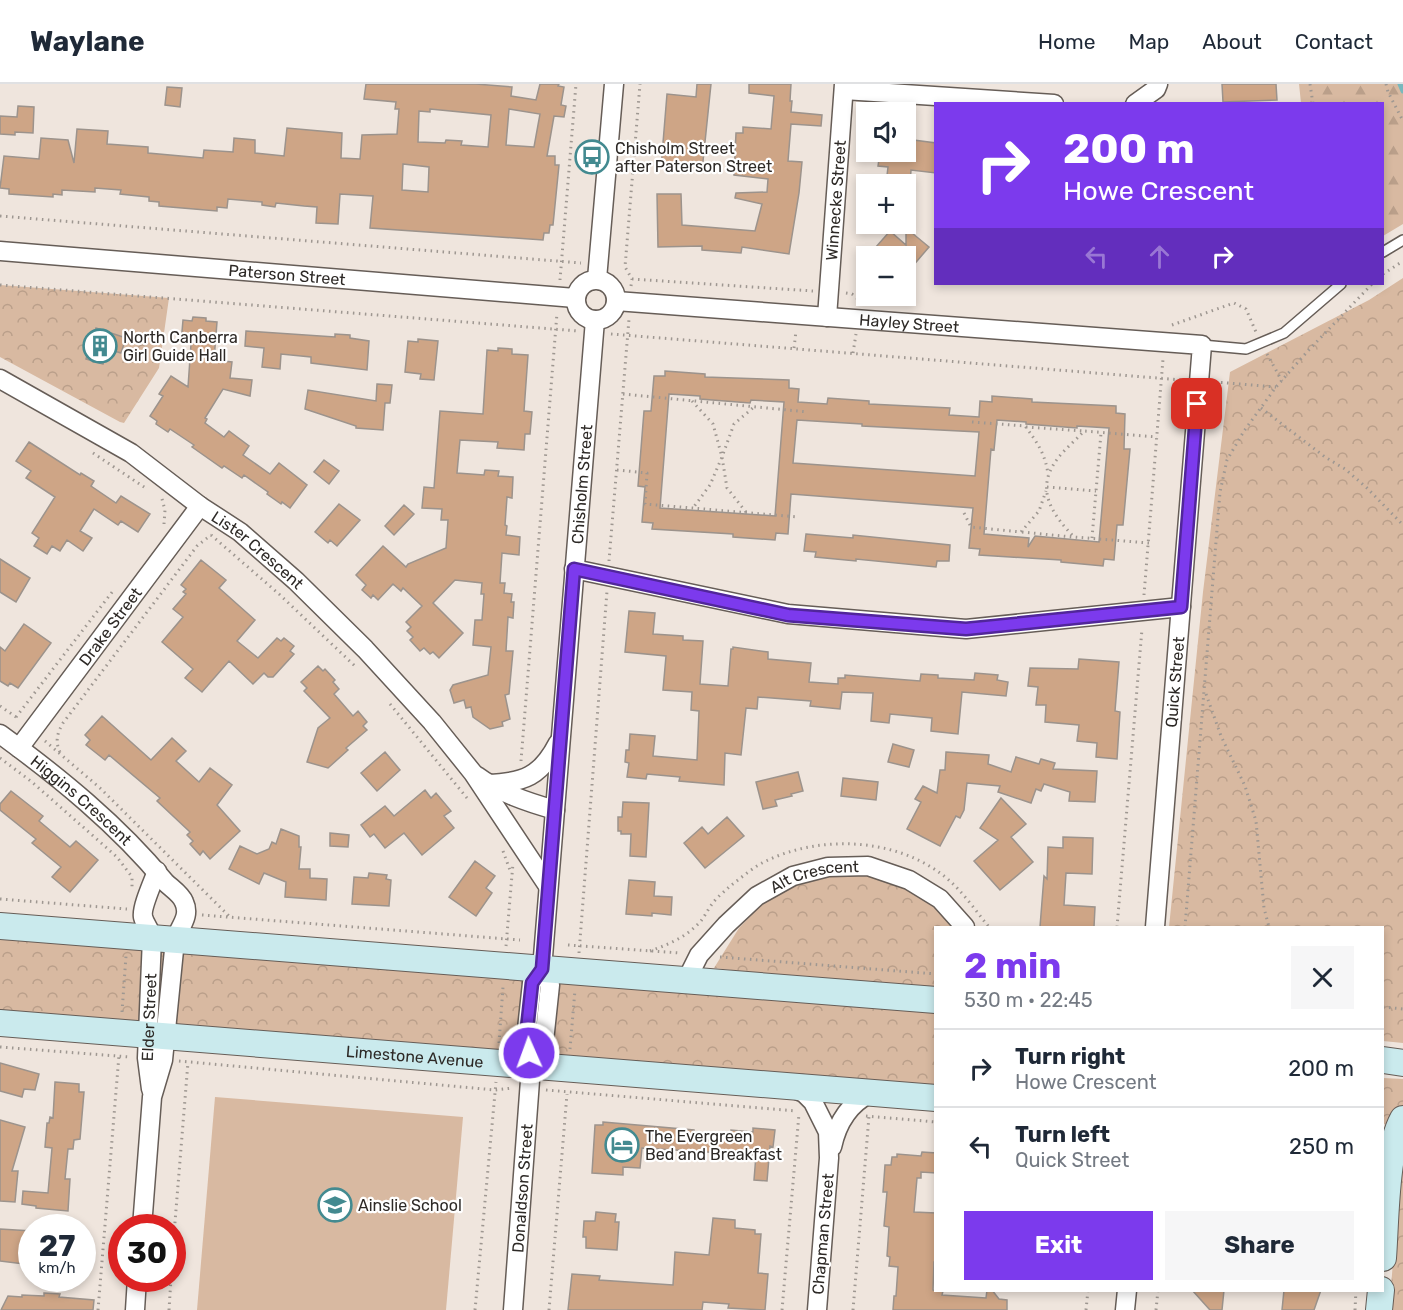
<!DOCTYPE html>
<html lang="en">
<head>
<meta charset="utf-8">
<style>
	:root { --surface:#fff; --page:#f6f6f7; --text:#1f2937; --muted:#747a83; --line:#e0e1e3; --accent:#7c3aed }
	body { margin:0; font-family:Rubik,sans-serif; background:var(--page); color:var(--text); height:100vh; display:flex; flex-direction:column; font-size:22px; white-space:nowrap }
	* { box-sizing:border-box; margin:0 }
	p { font-size:20px; color:var(--muted) }
	.icon { flex:none; width:33px; height:33px; fill:none; stroke:currentColor; stroke-width:2; stroke-linecap:round; stroke-linejoin:round }
	.map { position:relative; flex:1; overflow:hidden }
	.side { position:absolute; left:934px; top:842px; width:450px; height:366px; display:flex; flex-direction:column; background:var(--surface); border-radius:0px; box-shadow:0 3px 9px #0003 }
	.side>* { flex:none }
	.top-card { position:absolute; left:934px; top:18px; width:450px; height:183px; border-radius:0px; box-shadow:0 3px 9px #0003; background:#7c3aed; color:#fff; overflow:hidden }
	.tools { position:absolute; left:856px; top:18px; display:grid; gap:12px }
	.tools a { display:grid; place-items:center; width:60px; height:60px; border-radius:0px; background:var(--surface); box-shadow:0 3px 9px #0003; font-size:30px }
	.speed { position:absolute; left:18px; top:1130px; display:flex; gap:12px; font-size:30px; font-weight:700; text-align:center }
	.speed>* { display:grid; place-content:center; width:78px; height:78px; border-radius:50%; background:var(--surface); box-shadow:0 3px 9px #0003; line-height:1 }
	.speed small { font-size:15px; font-weight:400 }
	.speed .limit { border:9px solid #d22; background:#fff; color:#111 }
	.pin { position:absolute; display:grid; place-items:center; width:51px; height:51px; color:#fff; margin:-26px; border-radius:12px; box-shadow:0 3px 9px #0006 }
	.me { position:absolute; width:66px; margin:-33px; rotate:358deg; stroke-linejoin:round; filter:drop-shadow(0 0 4px #0008) }
	.turn { display:flex; align-items:center; gap:21px; height:126px; padding:0 30px; font-size:27px }
	.turn .icon { width:78px; height:78px; stroke-width:2.5 }
	.turn b { display:block; font-size:42px; line-height:51px }
	.lanes { display:flex; align-items:center; height:57px; padding:0 30px; background:#0003; justify-content:center; gap:30px; direction:ltr }
	.lanes .off { opacity:.35 }
	.round { display:grid; place-items:center; flex:none; width:63px; height:63px; border-radius:0px; background:var(--page) }
	.summary { display:flex; align-items:center; justify-content:space-between; height:102px; padding:0 30px }
	h1 { font-size:36px; font-weight:700; line-height:45px; color:var(--accent) }
	.cta { display:flex; gap:12px; margin-top:auto; padding:12px 30px }
	.cta a { flex:1; height:69px; border-radius:0px; background:var(--accent); color:#fff; font-size:24px; font-weight:700; line-height:69px; text-align:center }
	.cta a+a { background:var(--page); color:var(--text) }
	ul { padding:0; list-style:none }
	li { display:flex; align-items:center; gap:18px; height:78px; padding:0 30px; border-top:2px solid var(--line) }
	li div { flex:1 }
	li b { display:block; font-size:22px }
	li em { font-style:normal }
	header { display:flex; align-items:center; gap:36px; box-sizing:border-box; height:84px; padding:0 30px; background:var(--surface); border-bottom:2px solid var(--line) }
	header strong { font-size:28px }
	nav { display:flex; gap:33px; margin-inline-start:auto; font-size:21px }
	.map>svg:first-child { display:block }
</style>
</head>
<body>
<header>
<strong>Waylane</strong>
<nav><a>Home</a><a>Map</a><a>About</a><a>Contact</a></nav>
</header>
<div class="map">
<svg width="1403" height="1226" viewBox="0 0 1403 1226">
	<defs>
		<pattern id="forest-firs" width="22" height="20" patternUnits="userSpaceOnUse" patternTransform="scale(1.5)"><rect width="22" height="20" fill="#d8b9a1"/><path d="M5 1l3.5 6h-7zM16 11l3.5 6h-7z" fill="#ba9f8a"/></pattern>
		<pattern id="park-crowns" width="20" height="18" patternUnits="userSpaceOnUse" patternTransform="scale(1.5)"><rect width="20" height="18" fill="#d8b9a1"/><path d="M2 6a3 3 0 1 1 6 0M12 15a3 3 0 1 1 6 0" fill="none" stroke="#ba9f8a"/></pattern>
	</defs>
	<rect width="100%" height="100%" fill="#efe5dd"/>
	<path fill="url(#forest-firs)" d="M1299,0H1403V140L1383,152V20L1301,19Z"/>
	<path fill="url(#park-crowns)" d="M1403,194V959L1383,957V843H1169L1203,508L1230,288L1369,216Z
		M0,201L169,214L159,284L124,339L120,338L0,273Z
		M867,785L908,801L941,824L954,843H936V907L859,901L714,884L739,844L764,818L794,798Z
		M0,850L936,925V1004L0,928Z
		M1383,994L1403,995V1042L1383,1040Z
		M1401,1083H1403V1226H1389Z"/>
	<path fill="#d8b9a1" d="M215,1013L463,1033L446,1226H197Z"/>
	<g fill="none" stroke-linecap="round" stroke-linejoin="round">
		<path stroke="#79b8bd" stroke-width="5" d="M1400,0L1403,7"/>
	</g>
	<path fill="#cea586" stroke="#9c938c" stroke-width="1.5" fill-rule="evenodd" d="M366,0H476L512,3L511,12L536,16L540,0H559L558,2L564,3L561,21L566,22L564,33L554,32L547,72H555V81H559L553,141H550L549,149H544L543,156L370,144L373,112L340,110L338,140L316,139L317,123L304,122L276,119L275,123L262,121V118L228,115L227,124L217,123V127L159,122V118L149,117V113L120,110L121,106L95,104V108L62,106V111L53,110V113L9,110V105L0,104L4,72L39,75L41,54L68,56L74,79L77,45L108,47L107,60L148,63V69L203,74L204,66L233,68L234,54L255,56V69L284,72L287,44L342,49L341,74L360,75L362,51L397,50L399,25H395L396,18L364,15ZM430,25L491,31L488,63L461,61L462,57L446,56L445,59L418,58L419,27L430,28ZM509,25L540,30L534,63L506,61ZM403,80L429,83L428,108L402,106Z
		M697,0H711L702,87L661,83L667,10L696,13Z
		M749,0H791L790,17H792L791,28L822,31L821,42L791,40L788,77L802,78L799,109L789,170L742,163L741,169L702,166V162L658,163L657,110H681L682,141L755,147L762,120L735,114L736,109L767,108L768,95L734,91L736,49H743V43L771,45L774,12L749,9Z
		M1222,0H1276L1277,16L1223,18Z
		M167,3L182,4L180,23L165,21Z
		M18,22L34,23L33,49L15,48V51L0,50V32L17,33Z
		M906,55L936,59V89L911,86L910,100H886L888,83L878,82L880,68H906Z
		M906,144L929,163L906,190V172H868L890,147L906,161Z
		M193,233L206,234V237L217,238L214,276L232,278L230,294L252,296L250,312L223,305L205,334L207,335L205,339L224,353L229,347L249,362L243,371L270,390L279,379L307,401L290,424L282,418L281,420L267,410L268,408L244,391L242,394L224,382L222,384L192,363L194,361L170,345L168,348L156,340L157,337L150,332L163,312L159,310L171,292L188,303L191,260L181,259L183,236L192,237Z
		M96,244L126,254L121,269L108,265L103,280L86,275Z
		M246,247L335,253V250L350,251V254L369,257L367,286L311,279V273L281,270L280,285L262,283L264,264L245,262Z
		M418,255L438,257L434,296L420,295L421,290L405,288L408,257L418,258Z
		M498,264L512,265V270L528,271L524,327L532,328L530,350H525L524,366L497,364L498,358L460,356L457,389L484,391L485,386L499,387L498,392L513,393L512,414L507,413L505,441L507,442L506,451L520,453L519,471L502,469L500,499H505L504,509L512,510L511,518H514L513,534L508,533L506,567H513L509,610L505,611L510,635L502,638L503,642L490,645L473,633L471,623L466,624L464,616L454,619L450,606L453,601L488,591L491,563L473,561L475,536H482L484,510H481L482,499L455,496L433,519L463,549L439,574L433,568L430,570L424,564L420,567L410,556L413,553L407,547L411,543L406,538L422,522L403,504L401,507L393,500L378,516L373,511L371,514L362,506L366,501L356,491L383,462L406,483L408,480L446,464L448,436H441L442,425L422,424L424,403L434,404L440,327L483,330L487,266L498,267Z
		M665,287L705,290V293L789,296V304L799,305L798,318L827,320L828,314L869,317V320L950,324L949,331L979,333L980,317L992,318V312L1032,315V318L1116,322V329L1125,330L1124,365H1130L1123,441H1117L1114,476L1104,475L1103,482L1061,478V476L979,471L980,465L969,464L973,424L791,410L788,450L776,449L775,456L733,453V450L652,445L653,439L642,438L645,403L638,402L644,327H651L654,292H665ZM669,310L700,312V315L750,319L751,316L784,318L775,432L660,424ZM797,336L862,340V342L979,348L975,392L793,379ZM997,336L1026,338V340L1077,344V342L1109,344L1099,458L1035,452L1028,463L1029,454L984,450L991,365L994,366Z
		M377,300L392,301L390,319H385L383,346L356,344V342L305,325L308,306L376,317Z
		M29,358L80,391L81,389L94,397L91,402L116,419L121,412L150,430L138,448L121,437L118,441L94,425L80,447L92,454L83,467L67,456L60,467L52,462L47,470L34,462L39,454L32,449L55,413L26,394L31,387L16,377Z
		M324,376L339,387L329,400L314,388Z
		M339,420L360,436L337,462L330,456L328,459L315,448Z
		M404,421L414,430L394,451L385,442Z
		M806,450L853,454V451L950,461L949,477H937L936,483L856,475V477L815,473L816,468L804,467Z
		M0,475L30,494L16,518L0,508Z
		M201,476L226,496L219,504L255,536L237,557L258,574L277,554L281,557L284,554L294,562L290,567L294,570L273,593H268L264,589L253,600L229,577L202,608L185,594L193,585L162,558L183,533L173,525L186,510L183,508L186,505L181,501Z
		M629,527L655,529L653,550L683,552V556L703,557L700,600L728,602L731,565H733V563L768,568V575L811,579L809,598L838,600V594H845V591L920,597L921,590L938,591V594L974,596L975,589L998,591L997,596L1008,598L1006,612L962,608L958,650L931,647L932,634L890,630L889,639L871,637L873,609L842,608L840,625L810,622L811,617L758,613L757,625L746,624L741,671L725,669L724,701L679,697L680,693L647,690L646,695L627,693L629,679L625,678L626,666H629L630,650L655,652L653,672L697,676L699,627L691,626L692,608L663,606L666,572L625,568Z
		M24,540L51,559L18,604L10,599L8,602L0,597V563L5,567Z
		M1079,575L1119,578L1115,627L1120,628L1117,675L1096,673L1097,659L1077,657L1079,641L1045,638L1046,621H1036L1038,603L1028,602L1030,584L1078,585Z
		M318,582L323,587L325,585L335,596L333,598L339,605L334,610L353,632L358,627L367,638L363,642L367,646L346,664L348,666L328,684L307,678L318,644L330,634L304,607L307,604L301,598Z
		M102,632L151,676L172,654L186,667L176,677L199,698L210,684L232,701L217,721L240,747L210,775L203,767L200,771L190,760L193,757L187,751L190,748L157,717L160,714L109,671L105,676L86,661L90,656L85,651Z
		M893,660L914,666L909,683L888,678Z
		M385,668L400,686L377,707L361,689Z
		M946,668L989,671L988,680L1011,688L1016,673L1039,680L1041,675L1055,679L1053,685L1097,687L1095,718L1069,717L1070,708L1044,700L1041,707L1036,705L1031,719L998,708L1000,702L967,699L964,726L960,734L956,732L940,762L907,745L921,718L915,715L923,702L937,709L940,686H945Z
		M798,688L803,707L791,710L792,712L775,716L777,722L763,725L756,698Z
		M843,694L878,698L876,716L841,712Z
		M425,706L431,714L436,709L451,727L444,732L454,744L422,771L404,749L385,764L374,750L370,753L361,741L385,722L394,732Z
		M11,707L43,732L39,737L70,763L76,757L98,776L70,808L52,793L61,783L32,759L36,755L0,726V720Z
		M1001,714L1026,740L1011,753L1033,778L1000,806L974,777L998,756L980,744Z
		M623,718L649,719L646,773L630,772L631,750H621V747H618V733H622Z
		M727,733L744,752L705,784L684,759L702,743L708,750Z
		M281,745L299,752V763H301L299,785H310V794L327,795L326,816L285,813L286,798L264,789L259,800L229,785L240,762L257,770L269,765L272,758L276,760Z
		M330,749L349,751L348,763L330,762Z
		M1063,753L1093,754L1092,790L1066,789L1064,821L1095,823L1094,843H1040L1044,792L1047,795L1048,763L1063,764Z
		M475,777L495,792L486,804L492,809L476,832L449,813Z
		M369,789L387,791L386,795L391,796L389,822L352,820L354,793L368,794Z
		M629,796L655,798L654,812L672,813L671,831L652,829V832L626,830Z
		M0,979L39,990L35,1006L24,1005L22,1013L0,1007Z
		M55,998L79,1000V1008H84L80,1055L74,1056L73,1065H68L65,1095H70L68,1127L36,1124V1122L22,1120L23,1107L48,1109L52,1064L45,1063L47,1039H49L50,1033L53,1034Z
		M0,1036L25,1043L12,1087H18L15,1118L0,1117Z
		M603,1038L694,1046V1051L731,1054V1046L753,1048V1044L775,1046L773,1063L770,1062L767,1097L754,1096L756,1071L642,1064L640,1084L623,1083V1091L592,1089L595,1041H603Z
		M922,1068L936,1069V1089L921,1088V1094H917L914,1128L936,1129V1178H934L933,1206L943,1207L942,1211L986,1214L987,1206H992L999,1215L1007,1216V1226H893L894,1212H896L898,1183L889,1182L890,1173L887,1172L889,1143L884,1142L887,1108H883L885,1081H891L892,1073H897V1070L921,1072Z
		M596,1128L616,1130L615,1138H619L617,1166L586,1164V1153H583L584,1137H595Z
		M713,1134L735,1136V1144L755,1146V1150H761L758,1189L768,1190L765,1226L728,1224L729,1220L703,1218L702,1226H568L572,1190L600,1192L599,1196L673,1201L675,1168L709,1171Z
		M0,1145L32,1147V1181L0,1177Z
		M1192,1206H1224L1222,1226H1210Z
		M1284,1206H1321L1314,1226H1282Z
		M44,1209L60,1210L59,1213L94,1216L93,1226H1L8,1212L22,1213V1211L44,1212Z"/>
	<g fill="none" stroke-linecap="round" stroke-linejoin="round">
		<defs>
			<path id="lane" d="M1383,168L1403,156
				M1202,261L1246,265L1284,249L1341,200"/>
			<g id="street">
				<path d="M844,6L1054,20"/>
				<path d="M1135,20L1156,5L1158,0"/>
				<path id="s1" d="M0,167L575,214"/>
				<path d="M597,195L614,0"/>
				<circle cx="596" cy="216" r="20"/>
				<path id="s2" d="M616,217L1202,261L1155,843"/>
				<path id="s3" d="M827,233L844,0"/>
				<path id="s4" d="M0,295L131,369L200,422L240,448L296,497L365,565L432,638L473,689L548,802"/>
				<path d="M574,485L788,530L966,545L1181,523"/>
				<path id="s5" d="M0,650C59,693 118,741 165,798C171,804 181,810 184,818C191,833 179,843 175,856L163,976L152,1013L142,1143"/>
				<path id="s6" d="M19,664L200,422"/>
				<path d="M477,692C500,709 527,718 555,726"/>
				<path d="M487,700C524,699 541,692 558,659"/>
				<path id="s7" d="M686,897L699,871L726,841L757,812L793,792L828,783L868,782L909,796L940,815L965,843"/>
				<path d="M531,983L544,956L545,948L550,901L542,885"/>
				<path d="M792,1004L804,1009L813,1018L828,1048L829,1074L817,1226"/>
				<path id="s8" d="M151,1005L147,974L152,854C151,846 145,841 143,833C141,824 153,798 157,787"/>
				<path d="M832,1063C837,1040 848,1020 871,1009"/>
				<path d="M135,1226L137,1194"/>
				<path id="s9" d="M513,1226L531,983L526,954L532,899L542,885L595,236"/>
				<path d="M1125,1226L1127,1206"/>
			</g>
			<g id="secondary">
				<path d="M0,842L936,916"/>
				<path id="s10" d="M0,939L936,1014"/>
				<path d="M1383,976L1403,979"/>
				<path d="M1383,1174C1386,1135 1385,1068 1403,1035"/>
				<path d="M1379,1226L1381,1206"/>
			</g>
		</defs>
		<use href="#lane" stroke="#665d57" stroke-width="12"/>
		<use href="#street" stroke="#665d57" stroke-width="21"/>
		<use href="#secondary" stroke="#665d57" stroke-width="28"/>
		<path stroke="#9e9791" stroke-width="3" stroke-dasharray="1.5 4.5" stroke-linecap="butt" d="M1310,0L1313,20
			M1386,0L1388,8L1403,37
			M0,132L581,179
			M1383,190L1403,177
			M632,195L813,207
			M560,196L576,0
			M0,201L578,247
			M631,202L632,195L625,183L640,0
			M846,209L852,210L861,218
			M1172,241L1234,219L1246,225L1256,248
			M611,250L1182,296
			M794,264L796,247
			M853,269L856,250
			M1267,270L1282,297
			M1215,298L1276,303
			M623,310L808,328
			M692,317L713,340L722,373L710,401L693,424
			M1261,324L1325,373L1345,385L1367,404L1403,441
			M972,338L1025,342C1037,358 1046,371 1048,391
			M1026,343L1084,347
			M93,369L147,405
			M617,386L647,389L645,420L798,433
			M1047,403L1096,407
			M162,415L165,426L164,440
			M746,428L727,404L722,373L734,340L754,323
			M964,429L971,443L1021,448L1039,427L1046,407
			M1022,448L1072,453
			M211,451L279,510L357,584
			M1092,454L1101,349
			M1149,459L1074,453C1052,430 1034,405 1058,374C1065,365 1076,356 1084,347L1157,353
			M609,477L629,235
			M1144,511L1163,275
			M1206,610L1221,652L1245,702L1256,737L1264,824L1269,843
			M390,620L467,714
			M0,622L19,635
			M16,633L113,507
			M45,657L100,704L229,832
			M60,668C55,658 57,649 63,639L197,462L211,451
			M0,674L32,698L117,773L132,793V803
			M521,677L557,229
			M503,767L511,789
			M0,815L127,825
			M202,831L520,856
			M1117,843L1142,545
			M1185,843L1220,408L1227,376L1244,347L1276,303L1306,269L1372,200
			M568,861L680,869
			M506,862L513,779
			M650,867C667,861 684,854 697,841C704,835 707,826 713,819C717,813 724,808 729,803C741,794 753,783 766,777C820,751 892,754 940,789C960,803 974,825 989,843
			M579,869L607,507
			M720,873L936,890
			M1383,923L1403,925
			M122,928L126,872
			M499,959L503,903
			M0,963L130,973
			M570,965L575,906
			M179,977L495,1006L513,1004
			M546,1006L797,1027
			M866,1032L936,1038
			M172,1175L188,978
			M98,1226L119,971
			M169,1226L171,1194
			M475,1226L496,998
			M549,1226L567,1010
			M782,1226L799,1030
			M853,1226L869,1032
			M1086,1226L1088,1206
			M1156,1226L1158,1206
			M1355,1226L1356,1206"/>
		<use href="#lane" stroke="#fff" stroke-width="9"/>
		<use href="#street" stroke="#fff" stroke-width="18"/>
		<use href="#secondary" stroke="#caeaed" stroke-width="26"/>
	</g>
	<g fill="none" stroke-linecap="round" stroke-linejoin="round">
		<defs>
			<path id="route" d="M529,969L526,954L532,899L542,885L574,485L788,531L966,545L1181,523L1197,320"/>
		</defs>
		<use href="#route" stroke="#51269a" stroke-width="15"/>
		<use href="#route" stroke="#7c3aed" stroke-width="10"/>
	</g>
	<defs>
		<symbol id="bus-ring" viewBox="-11 -11 22 22"><circle r="9.5" fill="#fff" stroke="#438a90" stroke-width="1.5"/><path d="M-5-6H5V4H4V6H2V4H-2V6H-4V4H-5ZM-3.5-4V0h7V-4ZM-3.5 1.2v1.5H-2V1.2ZM2 1.2v1.5H3.5V1.2Z" fill="#438a90"/></symbol>
		<symbol id="building-ring" viewBox="-11 -11 22 22"><circle r="9.5" fill="#fff" stroke="#438a90" stroke-width="1.5"/><path d="M-4-6H4V6H1V3H-1V6H-4ZM-2.5-4.3h1.7v1.8h-1.7ZM.8-4.3h1.7v1.8H.8ZM-2.5-1h1.7V.8h-1.7ZM.8-1h1.7V.8H.8Z" fill="#438a90"/></symbol>
		<symbol id="hotel-ring" viewBox="-11 -11 22 22"><circle r="9.5" fill="#fff" stroke="#438a90" stroke-width="1.5"/><path d="M-6-4.5h1.5V1H6V5H4.5V3h-9V5H-6ZM-4 0a1.8 1.8 0 1 1 3.6 0ZM.5 0V-2.5h3Q6-2.5 6 0Z" fill="#438a90"/></symbol>
		<symbol id="school-ring" viewBox="-11 -11 22 22"><circle r="9.5" fill="#fff" stroke="#438a90" stroke-width="1.5"/><path d="M0-5L7-2L0 1L-7-2ZM-4 1L0 2.5L4 1V4Q0 6-4 4Z" fill="#438a90"/></symbol>
	</defs>
	<g fill-rule="evenodd">
		<use href="#bus-ring" x="573" y="54" width="38" height="38"/>
		<use href="#building-ring" x="81" y="243" width="38" height="38"/>
		<use href="#hotel-ring" x="603" y="1042" width="38" height="38"/>
		<use href="#school-ring" x="316" y="1102" width="38" height="38"/>
	</g>
	<g text-anchor="middle" dominant-baseline="central" stroke-width="4.5" stroke-linejoin="round" paint-order="stroke">
		<g font-size="16" fill="#2d2926" stroke="#fff" text-anchor="start">
			<text x="615" y="64">Chisholm Street<tspan x="615" dy="18">after Paterson Street</tspan></text>
			<text x="123" y="253">North Canberra<tspan x="123" dy="18">Girl Guide Hall</tspan></text>
			<text x="645" y="1052">The Evergreen<tspan x="645" dy="18">Bed and Breakfast</tspan></text>
			<text x="358" y="1121">Ainslie School</text>
		</g>
		<g font-size="16" fill="#2d2926" stroke="#fff">
			<text stroke="none"><textPath href="#s3" startOffset="117">Winnecke Street</textPath></text>
			<text stroke="none"><textPath href="#s1" startOffset="288">Paterson Street</textPath></text>
			<text stroke="none"><textPath href="#s2" startOffset="294">Hayley Street</textPath></text>
			<text stroke="none"><textPath href="#s9" startOffset="832">Chisholm Street</textPath></text>
			<text stroke="none"><textPath href="#s4" startOffset="310">Lister Crescent</textPath></text>
			<text stroke="none"><textPath href="#s6" startOffset="152">Drake Street</textPath></text>
			<text transform="translate(1175 598) rotate(-85)">Quick Street</text>
			<text stroke="none"><textPath href="#s5" startOffset="105">Higgins Crescent</textPath></text>
			<text stroke="none"><textPath href="#s7" startOffset="174">Alt Crescent</textPath></text>
			<text stroke="none"><textPath href="#s8" startOffset="72">Elder Street</textPath></text>
			<text stroke="none"><textPath href="#s10" startOffset="416">Limestone Avenue</textPath></text>
			<text stroke="none"><textPath href="#s9" startOffset="122">Donaldson Street</textPath></text>
			<text transform="translate(823 1150) rotate(-85)">Chapman Street</text>
		</g>
	</g>
</svg>
<div class="tools">
<a><svg class="icon" aria-label="sound" viewBox="0 0 24 24"><path d="M4 9h4l5-4v14l-5-4H4zM17 9q2 3 0 6"/></svg></a>
<a>+</a>
<a>−</a>
</div>
<div class="speed"><div>27<small>km/h</small></div><div class="limit">30</div></div>
<div class="pin" style="left:1197px;top:320px;background:#d93025"><svg class="icon" aria-label="arrive" viewBox="0 0 24 24"><path d="M6 21V4h12l-3 4 3 4H6"/></svg></div>
<svg class="me" style="left:529px;top:969px" viewBox="-20 -20 40 40"><circle r="17" fill="#7c3aed" stroke="#fff" stroke-width="3"/><path d="M0-11L8 9 0 5-8 9z" fill="#fff"/></svg>
<div class="top-card">
<div class="turn"><svg class="icon" aria-label="right" viewBox="0 0 24 24"><path d="M7 20v-9h11M14 6l5 5-5 5"/></svg><div><b>200 m</b>Howe Crescent</div></div>
<div class="lanes"><svg class="icon off" aria-label="left" viewBox="0 0 24 24"><path d="M17 20v-9H6M10 6l-5 5 5 5"/></svg><svg class="icon off" aria-label="ahead" viewBox="0 0 24 24"><path d="M12 20V5M6 11l6-6 6 6"/></svg><svg class="icon" aria-label="right" viewBox="0 0 24 24"><path d="M7 20v-9h11M14 6l5 5-5 5"/></svg></div>
</div>
<section class="side">
<div class="summary"><div><h1>2 min</h1><p>530 m · 22:45</p></div><a class="round"><svg class="icon" aria-label="close" viewBox="0 0 24 24"><path d="M6 6l12 12M18 6L6 18"/></svg></a></div>
<ul>
<li><svg class="icon" aria-label="right" viewBox="0 0 24 24"><path d="M7 20v-9h11M14 6l5 5-5 5"/></svg><div><b>Turn right</b><p>Howe Crescent</p></div><em>200 m</em></li>
<li><svg class="icon" aria-label="left" viewBox="0 0 24 24"><path d="M17 20v-9H6M10 6l-5 5 5 5"/></svg><div><b>Turn left</b><p>Quick Street</p></div><em>250 m</em></li>
</ul>
<div class="cta"><a>Exit</a><a>Share</a></div>
</section>
</div>
</body>
</html>
